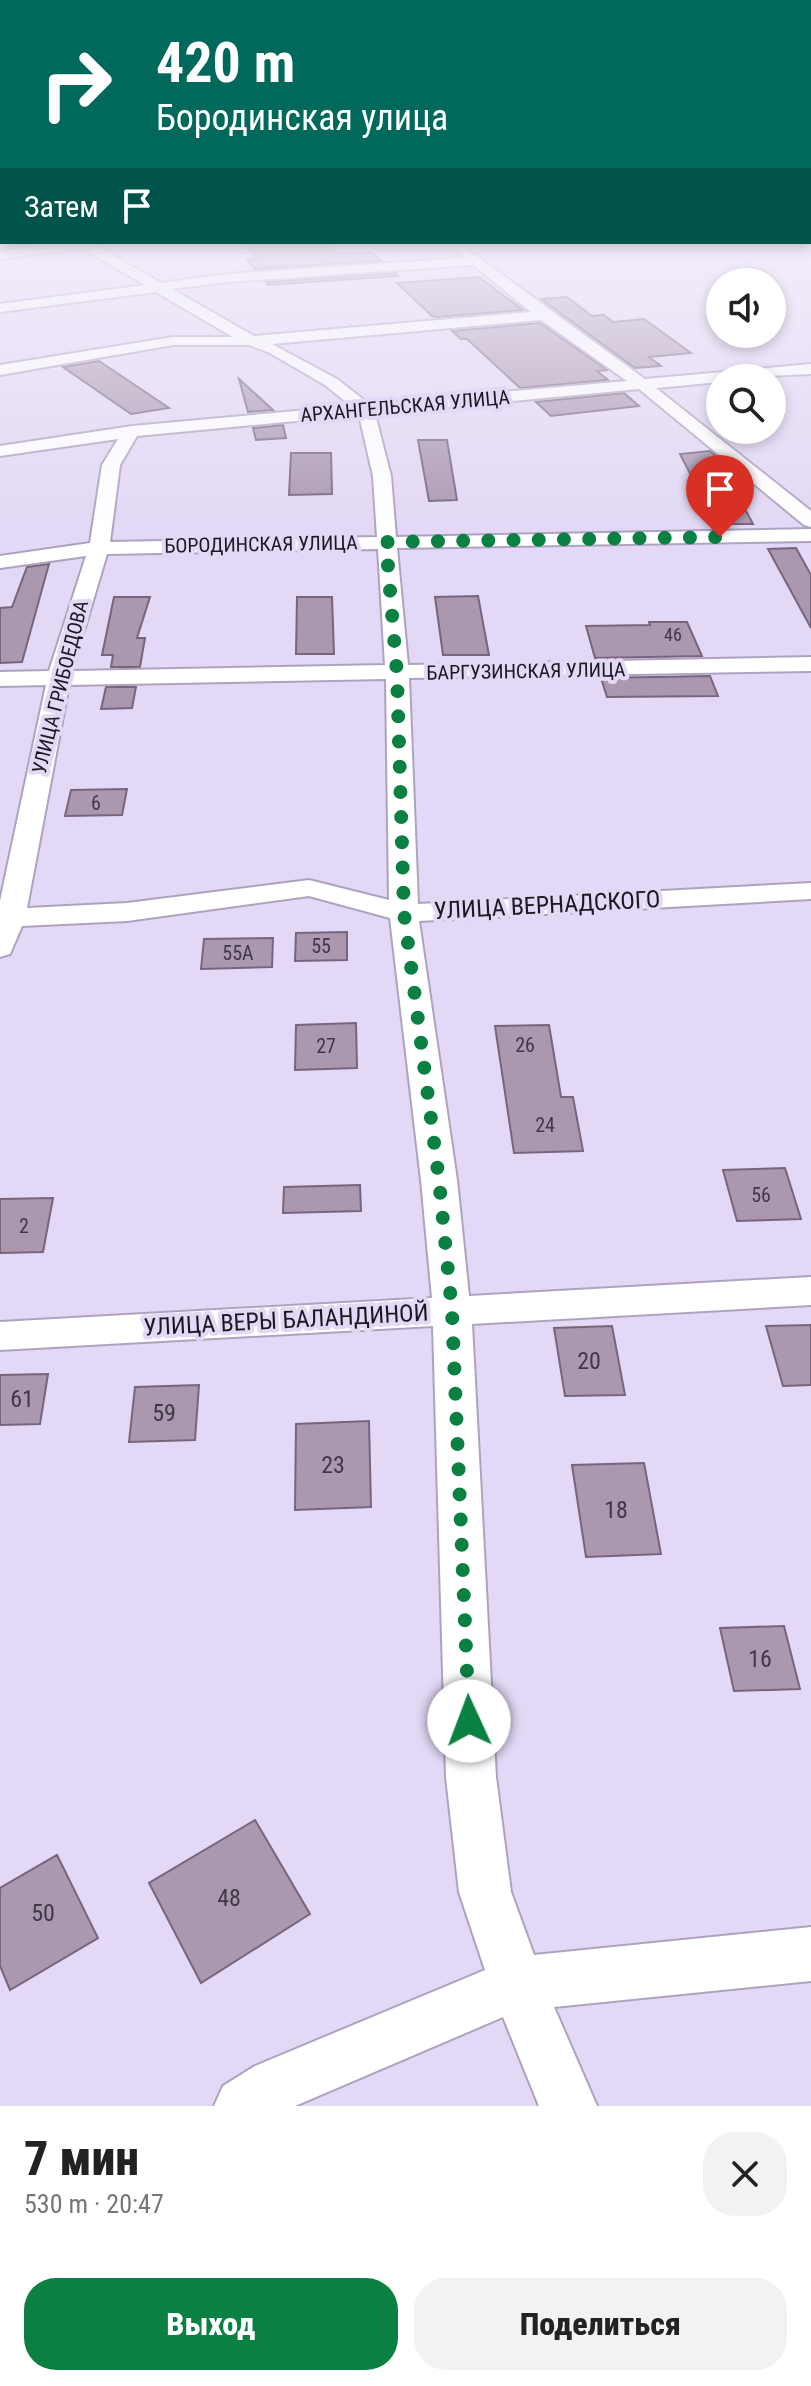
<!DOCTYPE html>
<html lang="ru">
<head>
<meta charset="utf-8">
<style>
	:root { --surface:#fff; --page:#f2f2f2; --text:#222; --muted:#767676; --accent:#0b8043 }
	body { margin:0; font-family:"Roboto Condensed",sans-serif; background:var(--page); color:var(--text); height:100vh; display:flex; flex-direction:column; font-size:30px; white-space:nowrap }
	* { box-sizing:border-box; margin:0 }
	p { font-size:26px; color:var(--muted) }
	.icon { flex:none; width:44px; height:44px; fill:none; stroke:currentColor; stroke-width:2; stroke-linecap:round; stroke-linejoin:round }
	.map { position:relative; height:2106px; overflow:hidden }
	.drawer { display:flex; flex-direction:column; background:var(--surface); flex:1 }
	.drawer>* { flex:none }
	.banner { position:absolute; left:0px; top:0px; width:812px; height:244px; box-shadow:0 4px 12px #0003; background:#00695c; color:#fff; overflow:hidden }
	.tools { position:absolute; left:706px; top:268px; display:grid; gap:16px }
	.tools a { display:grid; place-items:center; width:80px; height:80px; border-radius:50%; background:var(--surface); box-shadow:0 4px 12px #0003; font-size:40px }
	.pin { position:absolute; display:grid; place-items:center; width:68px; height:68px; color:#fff; margin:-82px -34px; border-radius:50% 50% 50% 0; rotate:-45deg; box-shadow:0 0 8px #0007 }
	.pin .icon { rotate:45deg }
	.me { position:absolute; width:88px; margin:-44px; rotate:358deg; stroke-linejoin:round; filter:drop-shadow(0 0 6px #0008) }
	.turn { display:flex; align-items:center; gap:28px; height:168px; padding:0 24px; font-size:36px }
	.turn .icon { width:104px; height:104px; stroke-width:2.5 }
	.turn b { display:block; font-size:56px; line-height:68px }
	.then { display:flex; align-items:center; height:76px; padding:0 24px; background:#0003; gap:16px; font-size:30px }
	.round { display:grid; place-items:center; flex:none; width:84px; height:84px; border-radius:32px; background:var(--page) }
	.head { display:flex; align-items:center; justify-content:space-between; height:136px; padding:0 24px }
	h1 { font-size:48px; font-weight:800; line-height:60px }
	.cta { display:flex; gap:16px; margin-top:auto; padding:16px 24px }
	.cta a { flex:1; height:92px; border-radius:32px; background:var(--accent); color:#fff; font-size:32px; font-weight:800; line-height:92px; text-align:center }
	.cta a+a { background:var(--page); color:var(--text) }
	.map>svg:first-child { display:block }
</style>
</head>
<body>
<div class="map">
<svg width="811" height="2106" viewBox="0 0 811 2106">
	<rect width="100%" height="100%" fill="#e3d8f5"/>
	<path fill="#aa98b1" stroke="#76657d" stroke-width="2" d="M242,242H322L339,254L372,252L381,261L255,269L247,260L257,259Z
		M395,273L398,276L268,285L266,282Z
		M479,277L523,310L437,317L432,316L397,283Z
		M567,297L592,316L604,315L613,322L644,319L691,353L649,357L661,366L635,368L541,299Z
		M540,323L607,370L597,371L608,380L520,388L467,339H461L452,331Z
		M99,361L169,408L131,414L63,367Z
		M239,379L273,410L248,412Z
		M624,393L639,406L551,416L536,402Z
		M283,425L286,438L256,440L253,428Z
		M418,440H447L457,500L429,501Z
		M710,451L718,458L753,524H716L680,454Z
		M291,453H331L332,494L289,495Z
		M796,548L811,575V628L768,549Z
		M49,564L22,662L0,663V608L12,607L27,567Z
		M478,596L489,655H443L435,597Z
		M114,597H150L137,638H145L140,667H111L113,655H102Z
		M297,597H332L334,654H296Z
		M649,622H687L702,656L595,658L586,626L650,625Z
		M710,676L718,696L607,697L601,678Z
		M106,687H136L132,708L101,709Z
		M127,789L122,815L65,816L71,790Z
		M347,932V960L295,961L296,933Z
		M273,938L272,967L201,969L204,939Z
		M356,1023L357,1068L295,1070L296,1025Z
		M549,1025L561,1097H573L583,1151L514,1153L495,1026Z
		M785,1168L801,1219L737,1221L723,1170Z
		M360,1185L361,1211L283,1213L284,1187Z
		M53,1198L43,1252L0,1253V1199Z
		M811,1325V1385L783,1386L766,1326Z
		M612,1326L625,1395L565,1396L554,1328Z
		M48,1374L40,1424L0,1425V1375Z
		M199,1385L195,1440L129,1442L135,1387Z
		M369,1421L371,1507L295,1510L296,1424Z
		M644,1463L661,1554L586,1557L572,1465Z
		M784,1626L800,1689L734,1691L720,1628Z
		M255,1820L310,1914L201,1983L149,1883Z
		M57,1855L98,1938L10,1990L0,1966V1888Z"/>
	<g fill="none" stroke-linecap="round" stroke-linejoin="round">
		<defs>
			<path id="street" d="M70,242H90L161,283L228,274L464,258L454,248L460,244L645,379L811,364V374L720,378V382L656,388L811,511V527L804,525L639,389L375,414L391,476L396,537L811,529V541L397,548L408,665L811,657V671L409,678L418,904L811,883V899L419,921L457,1180L469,1296L811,1277V1305L472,1324L496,1777L511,1892L534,1955L811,1927V1981L554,2007L597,2106H539L503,2017L295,2106H214L223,2086L255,2066L485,1970L459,1892L446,1777L433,1326L0,1350V1322L432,1298L421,1180L390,918L309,896L127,921L22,926L10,954L0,957V901L46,685L0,686V672L49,671L86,556L0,568V556L90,543L102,465L118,439L0,456V446L132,426L351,406L325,385L270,353L249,345H173L0,375V365L173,337H233L156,292L0,312V304L145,285L82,248L0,259V251ZM473,265L531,312L254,336L172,289L228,282ZM541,320L627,381L369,404L337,379L272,344ZM359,415L373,476L377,537L110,542L120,465L137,436ZM378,549L385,665L72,671L107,554ZM386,679L389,900L309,880L127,903L27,908L69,685Z"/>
		</defs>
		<use href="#street" stroke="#aea3bf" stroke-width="4"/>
		<use href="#street" fill="#fff" fill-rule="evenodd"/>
	</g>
	<linearGradient id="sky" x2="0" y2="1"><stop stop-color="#6dc0e5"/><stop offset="0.44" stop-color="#f2edfa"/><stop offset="1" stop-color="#f2edfa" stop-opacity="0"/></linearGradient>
	<rect width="811" height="531" fill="url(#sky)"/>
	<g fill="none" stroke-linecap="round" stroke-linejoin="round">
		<path stroke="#0b8043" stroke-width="14" stroke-dasharray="0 25.2" d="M469,1721L452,1311L439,1180L404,913L397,674L386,542L720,537"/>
	</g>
	<g text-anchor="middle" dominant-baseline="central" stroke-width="8" stroke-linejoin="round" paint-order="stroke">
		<g font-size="18" fill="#403846">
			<text x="673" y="634">46</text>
		</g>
		<g font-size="20" fill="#1c1822" stroke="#e3d8f5">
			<text transform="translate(405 406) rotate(-5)">АРХАНГЕЛЬСКАЯ УЛИЦА</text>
			<text transform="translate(261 544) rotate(-1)">БОРОДИНСКАЯ УЛИЦА</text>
			<text transform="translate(526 671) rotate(-1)">БАРГУЗИНСКАЯ УЛИЦА</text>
			<text transform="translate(60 687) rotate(-76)">УЛИЦА ГРИБОЕДОВА</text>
		</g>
		<g font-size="20" fill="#403846">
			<text x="96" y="803">6</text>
			<text x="321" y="946">55</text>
			<text x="238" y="953">55А</text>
			<text x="525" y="1045">26</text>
			<text x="326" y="1046">27</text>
			<text x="545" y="1125">24</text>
			<text x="761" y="1195">56</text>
			<text x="24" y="1226">2</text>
		</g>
		<g font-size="24" fill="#1c1822" stroke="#e3d8f5">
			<text transform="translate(547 905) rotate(-3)">УЛИЦА ВЕРНАДСКОГО</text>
			<text transform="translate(286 1320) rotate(-3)">УЛИЦА ВЕРЫ БАЛАНДИНОЙ</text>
		</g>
		<g font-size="24" fill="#403846">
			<text x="589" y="1361">20</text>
			<text x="22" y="1399">61</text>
			<text x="164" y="1413">59</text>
			<text x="333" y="1465">23</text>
			<text x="616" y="1510">18</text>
			<text x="760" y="1659">16</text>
			<text x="229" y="1898">48</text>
			<text x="43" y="1913">50</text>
		</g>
	</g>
</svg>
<div class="tools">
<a><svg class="icon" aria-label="sound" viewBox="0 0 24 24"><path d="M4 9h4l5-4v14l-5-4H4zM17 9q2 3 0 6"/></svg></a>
<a><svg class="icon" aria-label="search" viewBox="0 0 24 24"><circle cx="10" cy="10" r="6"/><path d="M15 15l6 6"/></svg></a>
</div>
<div class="pin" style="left:720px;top:537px;background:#d93025"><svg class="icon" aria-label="arrive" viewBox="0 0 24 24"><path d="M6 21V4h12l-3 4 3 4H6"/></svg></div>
<svg class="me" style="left:469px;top:1721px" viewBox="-20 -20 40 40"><circle r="19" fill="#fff"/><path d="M0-13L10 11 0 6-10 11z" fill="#0b8043"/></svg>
<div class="banner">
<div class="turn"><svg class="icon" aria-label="right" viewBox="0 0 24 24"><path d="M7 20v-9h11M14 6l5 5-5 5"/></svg><div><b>420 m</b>Бородинская улица</div></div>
<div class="then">Затем<svg class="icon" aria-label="arrive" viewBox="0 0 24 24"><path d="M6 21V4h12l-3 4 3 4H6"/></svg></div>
</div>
</div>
<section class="drawer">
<div class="head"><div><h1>7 мин</h1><p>530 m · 20:47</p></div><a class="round"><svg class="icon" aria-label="close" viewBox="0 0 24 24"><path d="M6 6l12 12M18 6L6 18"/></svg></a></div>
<div class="cta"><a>Выход</a><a>Поделиться</a></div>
</section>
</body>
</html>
